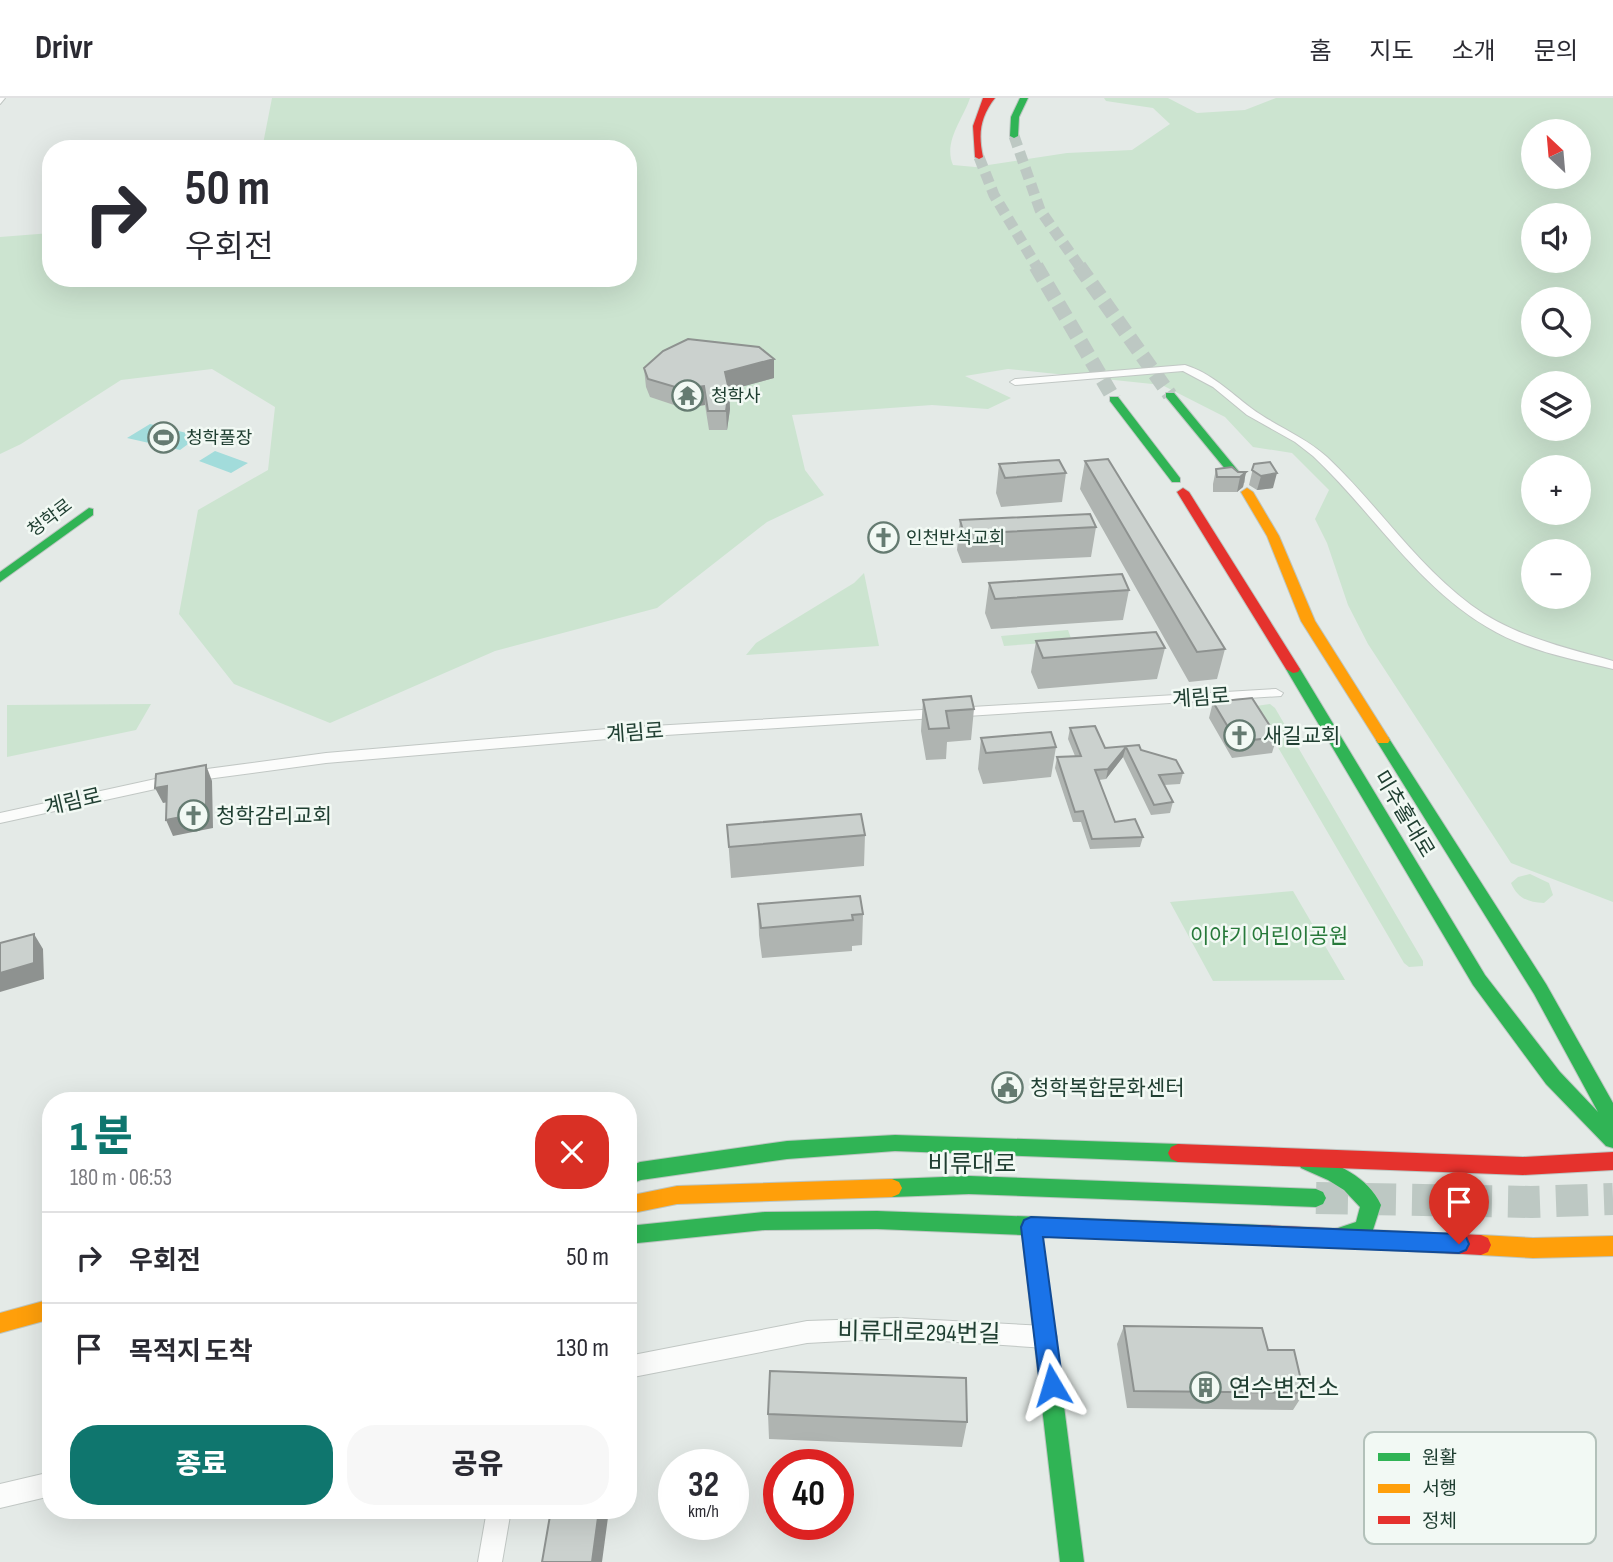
<!DOCTYPE html>
<html lang="ko">
<head>
<meta charset="utf-8">
<style>
	:root { --surface:#fff; --page:#f7f7f7; --text:#2b2b33; --muted:#7c7c81; --line:#e1e1e2; --accent:#0f766e }
	body { margin:0; font-family:"Sofia Sans Condensed","Noto Sans KR",sans-serif; background:var(--page); color:var(--text); height:100vh; display:flex; flex-direction:column; font-size:26px; white-space:nowrap }
	* { box-sizing:border-box; margin:0 }
	p { font-size:23px; color:var(--muted) }
	.icon { flex:none; width:38px; height:38px; fill:none; stroke:currentColor; stroke-width:2; stroke-linecap:round; stroke-linejoin:round }
	.map { position:relative; flex:1; overflow:hidden }
	.side { position:absolute; left:42px; top:994px; width:595px; height:427px; display:flex; flex-direction:column; background:var(--surface); border-radius:28px; box-shadow:0 7px 28px #0002 }
	.side>* { flex:none }
	.top-card { position:absolute; left:42px; top:42px; width:595px; height:147px; border-radius:28px; box-shadow:0 7px 28px #0002; background:#fff; color:var(--text); overflow:hidden }
	.needle { width:46px; rotate:334deg }
	.controls { position:absolute; left:1521px; top:21px; display:grid; gap:14px }
	.controls a { display:grid; place-items:center; width:70px; height:70px; border-radius:50%; background:var(--surface); box-shadow:0 7px 28px #0002; font-size:35px }
	.speed { position:absolute; left:658px; top:1351px; display:flex; gap:14px; font-size:35px; font-weight:700; text-align:center }
	.speed>* { display:grid; place-content:center; width:91px; height:91px; border-radius:50%; background:var(--surface); box-shadow:0 7px 28px #0002; line-height:1 }
	.speed small { font-size:18px; font-weight:400 }
	.speed .limit { border:10px solid #d22; background:#fff; color:#111 }
	.pin { position:absolute; display:grid; place-items:center; width:60px; height:60px; color:#fff; margin:-72px -30px; border-radius:50% 50% 50% 0; rotate:-45deg; box-shadow:0 0 7px #0007 }
	.pin .icon { rotate:45deg }
	.me { position:absolute; width:77px; margin:-38px; rotate:353deg; stroke-linejoin:round; filter:drop-shadow(0 0 5px #0008) }
	.turn { display:flex; align-items:center; gap:24px; height:147px; padding:0 28px; font-size:32px }
	.turn .icon { width:91px; height:91px; stroke-width:2.5 }
	.turn b { display:block; font-size:49px; line-height:60px }
	.round { display:grid; place-items:center; flex:none; width:74px; height:74px; border-radius:28px; background:var(--page) }
	.overview { display:flex; align-items:center; justify-content:space-between; height:119px; padding:0 28px }
	h1 { font-size:42px; font-weight:800; line-height:52px; color:var(--accent) }
	.button { display:flex; gap:14px; margin-top:auto; padding:14px 28px }
	.button a { flex:1; height:80px; border-radius:28px; background:var(--accent); color:#fff; font-size:28px; font-weight:800; line-height:80px; text-align:center }
	.button a+a { background:var(--page); color:var(--text) }
	ul { padding:0; list-style:none }
	li { display:flex; align-items:center; gap:21px; height:91px; padding:0 28px; border-top:2px solid var(--line) }
	li div { flex:1 }
	li b { display:block; font-size:26px }
	li em { font-style:normal }
	header { display:flex; align-items:center; gap:42px; box-sizing:border-box; height:98px; padding:0 35px; background:var(--surface); border-bottom:2px solid var(--line) }
	header strong { font-size:33px }
	nav { display:flex; gap:38px; margin-inline-start:auto; font-size:24px }
	.map>svg:first-child { display:block }
</style>
</head>
<body>
<header>
<strong>Drivr</strong>
<nav><a>홈</a><a>지도</a><a>소개</a><a>문의</a></nav>
</header>
<div class="map">
<svg width="1613" height="1464" viewBox="0 0 1613 1464">
	<rect width="100%" height="100%" fill="#e4eae7"/>
	<path fill="#cce4d0" fill-rule="evenodd" d="M272,0H970C963,21 943,44 953,67L975,69L1067,55L1132,52L1170,26L1153,10L1106,3L1104,0H1168L1197,15L1245,12L1276,0H1613V804L1511,765L1368,546L1348,507L1327,445L1315,421L1329,392L1292,355L1253,349L1225,319L1162,287L1008,271L965,278L1011,300L988,311L932,307L792,317L805,372L824,397L767,424L657,510L495,553L330,625L234,586L179,516L198,412L268,372L275,309L212,271L121,282L21,346L0,356V139L51,135V180H628V51H262ZM1533,33H1578V79H1533ZM1533,117H1578V163H1533ZM1533,201H1578V247H1533ZM1533,285H1578V331H1533ZM1533,369H1578V415H1533ZM1533,453H1578V499H1533Z
		M864,475L879,548L746,557L756,545L854,485Z
		M1068,532L1072,543L1004,548L1001,538Z
		M151,606L136,632L7,659V607Z
		M1270,606L1275,610L1423,863V868L1409,869L1404,865L1255,610L1256,608Z
		M1530,776L1549,785L1553,797L1544,805C1528,804 1518,801 1511,785L1518,779Z
		M1293,793L1345,882L1213,883L1170,804Z"/>
	<path fill="#a2dcdb" d="M150,326L199,338L180,352L127,340Z
		M215,353L248,365L231,375L199,363Z"/>
	<g fill="none" stroke-linecap="round" stroke-linejoin="round">
		<path stroke="#bdc8c3" stroke-width="11" stroke-dasharray="11 6" stroke-linecap="butt" d="M1014,38L1040,112L1080,169
			M979,59L994,97L1037,169"/>
		<path stroke="#bdc8c3" stroke-width="15" stroke-dasharray="15 7" stroke-linecap="butt" d="M1036,168L1114,301
			M1079,168L1170,297"/>
		<path stroke="#bdc8c3" stroke-width="32" stroke-dasharray="32 16" stroke-linecap="butt" d="M1316,1100L1531,1104L1613,1101"/>
		<defs>
			<path id="street" d="M0,0H5L0,6Z
				M1185,267C1211,275 1230,294 1251,310C1275,328 1304,338 1327,359C1377,406 1415,465 1471,507C1513,538 1563,549 1613,563V571C1571,561 1524,552 1487,529C1415,486 1372,413 1313,358L1295,344L1247,317L1213,289L1183,273L1015,287L1010,284L1015,281Z
				M1276,591L1283,595L1281,598L619,640L326,665L192,683L0,725V715L192,673L326,655L619,630Z
				M897,1220L1046,1228L1054,1232L1057,1239L1054,1246L1046,1250L897,1240L807,1245L628,1280V1258L807,1223Z
				M51,1374V1398L0,1410V1386Z
				M487,1412H511L502,1464H478Z"/>
			<path id="fast" d="M1020,0H1028L1019,19L1018,38L1014,40L1010,38L1011,19Z
				M1166,295H1174L1244,380V384H1236L1166,299Z
				M1110,299H1118L1180,380V384H1172L1110,303Z
				M89,410L93,411V417L0,484V474Z
				M1293,567L1300,571L1485,877L1560,974L1598,1014L1534,896L1376,642L1378,639H1388L1546,886L1613,1005V1050L1606,1048L1546,986L1473,887L1286,571Z
				M895,1037L1178,1046L1185,1049L1188,1055L1185,1061L1178,1064L895,1053L787,1061L641,1082L628,1087V1069L640,1064L787,1043Z
				M1308,1055C1336,1066 1368,1078 1381,1107L1371,1138L1342,1147L1335,1145L1332,1138L1335,1131L1356,1124L1360,1109L1344,1092L1328,1082L1301,1070L1298,1064L1301,1058Z
				M969,1078L1316,1091L1323,1094L1326,1100L1323,1106L1316,1109L969,1096L892,1099L885,1096L882,1090L885,1084L892,1081Z
				M877,1113L1259,1127L1266,1129L1269,1136L1266,1143L1259,1145L1042,1137L1084,1464H1060L1022,1137L877,1131L765,1132L628,1146V1128L765,1114Z"/>
			<path id="slow" d="M1247,390L1253,394L1279,438L1315,523L1390,642L1388,645H1378L1301,523L1267,438L1241,394Z
				M892,1081L899,1084L902,1090L899,1096L892,1099L677,1106L628,1116V1098L677,1088Z
				M1481,1137L1533,1140L1613,1138V1158L1533,1160L1481,1157L1474,1154L1471,1147L1474,1140Z
				M51,1201V1221L0,1235V1215Z"/>
			<path id="jam" d="M983,0H995C980,19 978,36 983,59L979,61L975,59L973,28Z
				M1183,390L1189,394L1300,571L1298,574L1293,575L1286,571L1177,394Z
				M1178,1046L1523,1059L1613,1054V1072L1523,1077L1178,1064L1171,1061L1168,1055L1171,1049Z
				M1259,1127L1481,1137L1488,1140L1491,1147L1488,1154L1481,1157L1259,1145L1252,1143L1249,1136L1252,1129Z"/>
		</defs>
		<use href="#street" stroke="#c1c7c4" stroke-width="2"/>
		<use href="#fast" stroke="#bdc6c2" stroke-width="2"/>
		<use href="#slow" stroke="#bdc6c2" stroke-width="2"/>
		<use href="#jam" stroke="#bdc6c2" stroke-width="2"/>
		<use href="#street" fill="#fbfcfb" fill-rule="evenodd"/>
		<use href="#fast" fill="#30b455" fill-rule="evenodd"/>
		<use href="#slow" fill="#ff9f0a" fill-rule="evenodd"/>
		<use href="#jam" fill="#e5322d" fill-rule="evenodd"/>
	</g>
	<path fill="#afb4b1" d="M774,261V280L729,292L730,311L727,332H709L705,307L683,310L650,299L646,289L644,270Z
		M1085,363L1225,551L1217,581L1189,584L1080,391Z
		M999,366L1066,375L1062,404L1001,409L996,395Z
		M1254,366L1273,390L1257,392L1249,387Z
		M1216,371L1246,374L1243,389L1237,394H1213V386Z
		M960,422L1096,429L1091,459L962,465L957,452Z
		M989,485L1129,492L1123,522L991,531L985,515Z
		M1036,543L1165,550L1157,581L1038,591L1031,574Z
		M923,602L974,611L971,642L947,644L946,661L926,662L921,633Z
		M1213,604L1277,639L1272,655L1232,660L1209,620Z
		M1070,630L1105,650L1139,647L1141,652L1183,675L1180,686L1164,687L1173,704L1170,715L1151,717L1123,659L1106,681L1099,682L1115,724L1143,739L1140,749L1090,751L1081,724H1073L1055,670L1057,659L1075,658L1068,641Z
		M981,640L1056,649L1051,679L983,686L978,671Z
		M727,727L865,737L864,768L731,780Z
		M758,806L863,816L862,847L852,848V853L762,860L759,837Z
		M1124,1228L1268,1252L1304,1295L1293,1312L1127,1310L1117,1246Z
		M768,1316L967,1324L962,1349L769,1341Z"/>
	<path fill="#8e9290" d="M774,261V280L726,293L725,274Z
		M704,288L705,307L683,310L682,291Z
		M729,292L730,311L727,332L726,313Z
		M1246,374L1243,389L1237,394L1240,379Z
		M1277,375L1273,390L1257,392L1261,378Z
		M1126,649L1123,659L1106,681L1108,671Z
		M206,667L212,683L213,730L173,738L166,722Z
		M167,688L174,703L163,705L155,690Z
		M34,836L43,851L44,881L0,894V875Z
		M599,1412H609L602,1464H592Z"/>
	<path fill="#cbd1ce" stroke="#8e9290" stroke-width="2" d="M688,241L759,249L774,261L725,274L729,292L726,313H708L704,288L682,291L648,281L644,270L663,253Z
		M1108,361L1225,551L1197,554L1085,363Z
		M1059,362L1066,375L1005,380L999,366Z
		M1270,364L1277,375L1261,378L1252,372L1254,366Z
		M1232,369L1238,374H1246L1240,379H1217L1216,371Z
		M1090,416L1096,429L964,436L960,422Z
		M1122,476L1129,492L995,501L989,485Z
		M1156,534L1165,550L1043,560L1036,543Z
		M971,598L974,611L946,613L949,630L929,631L923,602Z
		M1252,600L1277,639L1237,644L1213,604Z
		M1095,628L1105,650L1139,647L1141,652L1176,662L1183,675L1159,677L1173,704L1154,707L1126,649L1108,671L1095,672L1115,724L1135,721L1143,739L1092,741L1083,713L1075,714L1057,659L1081,658L1070,630Z
		M1051,634L1056,649L986,655L981,640Z
		M206,667V714L166,722L167,688L155,690L156,676Z
		M861,716L865,737L729,749L727,727Z
		M860,798L863,816L852,817L853,822L761,830L758,806Z
		M34,836V865L0,875V845Z
		M1124,1228L1262,1230L1268,1252H1294L1304,1295L1134,1293Z
		M770,1273L966,1280L967,1324L768,1316Z
		M551,1412H599L592,1464H542Z"/>
	<path fill="#1a73e8" stroke="#114b97" stroke-width="2" d="M1031,1119L1459,1136L1466,1139L1469,1146L1466,1152L1459,1155L1043,1139L1063,1287L1060,1295L1052,1298L1044,1295L1040,1287L1021,1129L1024,1122Z"/>
	<defs>
		<symbol id="temple-ring" viewBox="-11 -11 22 22"><circle r="9.5" fill="#f2f9f4" stroke="#657b71" stroke-width="1.5"/><path d="M0-6L5-2H3V0L6.5 2.5H4V6H1.5V3h-3V6H-4V2.5H-6.5L-3 0V-2H-5Z" fill="#657b71"/></symbol>
		<symbol id="stadium-ring" viewBox="-11 -11 22 22"><circle r="9.5" fill="#f2f9f4" stroke="#657b71" stroke-width="1.5"/><path d="M0-5a6.5 5 0 1 0 0 10a6.5 5 0 1 0 0-10ZM-3.5-1.8h7v3.6h-7Z" fill="#657b71"/></symbol>
		<symbol id="church-ring" viewBox="-11 -11 22 22"><circle r="9.5" fill="#f2f9f4" stroke="#657b71" stroke-width="1.5"/><path d="M-1.2-6h2.4v3.5h3.3v2.4h-3.3V6h-2.4V-.1h-3.3v-2.4h3.3Z" fill="#657b71"/></symbol>
		<symbol id="civic-ring" viewBox="-11 -11 22 22"><circle r="9.5" fill="#f2f9f4" stroke="#657b71" stroke-width="1.5"/><path d="M-.6-6.5H3V-4.5H.6V-3L4-1V1h2V6H-6V1h2V-1L-.6-3ZM-1.2 2.5V6h2.4V2.5Z" fill="#657b71"/></symbol>
		<symbol id="building-ring" viewBox="-11 -11 22 22"><circle r="9.5" fill="#f2f9f4" stroke="#657b71" stroke-width="1.5"/><path d="M-4-6H4V6H1V3H-1V6H-4ZM-2.5-4.3h1.7v1.8h-1.7ZM.8-4.3h1.7v1.8H.8ZM-2.5-1h1.7V.8h-1.7ZM.8-1h1.7V.8H.8Z" fill="#657b71"/></symbol>
	</defs>
	<g fill-rule="evenodd">
		<use href="#temple-ring" x="670" y="280" width="35" height="35"/>
		<use href="#stadium-ring" x="146" y="322" width="35" height="35"/>
		<use href="#church-ring" x="866" y="422" width="35" height="35"/>
		<use href="#church-ring" x="1222" y="620" width="35" height="35"/>
		<use href="#church-ring" x="176" y="700" width="35" height="35"/>
		<use href="#civic-ring" x="990" y="972" width="35" height="35"/>
		<use href="#building-ring" x="1188" y="1272" width="35" height="35"/>
	</g>
	<g text-anchor="middle" dominant-baseline="central" stroke-width="5" stroke-linejoin="round" paint-order="stroke">
		<g font-size="18" fill="#203f32" stroke="#f2f9f4" text-anchor="start">
			<text x="711" y="298">청학사</text>
			<text x="186" y="340">청학풀장</text>
			<text x="906" y="440">인천반석교회</text>
		</g>
		<g font-size="18" fill="#203f32" stroke="#f2f9f4">
			<text transform="translate(50 420) rotate(-37)">청학로</text>
		</g>
		<g font-size="21" fill="#203f32" stroke="#f2f9f4">
			<text transform="translate(1201 600) rotate(-4)">계림로</text>
			<text transform="translate(635 635) rotate(-4)">계림로</text>
			<text transform="translate(73 704) rotate(-13)">계림로</text>
			<text transform="translate(1404 716) rotate(59)">미추홀대로</text>
		</g>
		<g font-size="21" fill="#203f32" stroke="#f2f9f4" text-anchor="start">
			<text x="1263" y="638">새길교회</text>
			<text x="216" y="718">청학감리교회</text>
			<text x="1030" y="990">청학복합문화센터</text>
		</g>
		<g font-size="21" fill="#27793a" stroke="#f2f9f4">
			<text x="1269" y="838">이야기 어린이공원</text>
		</g>
		<g font-size="24" fill="#203f32" stroke="#f2f9f4">
			<text x="972" y="1066">비류대로</text>
			<text transform="translate(919 1235) rotate(1)">비류대로294번길</text>
		</g>
		<g font-size="24" fill="#203f32" stroke="#f2f9f4" text-anchor="start">
			<text x="1229" y="1290">연수변전소</text>
		</g>
	</g>
	<rect x="1364" y="1334" width="232" height="112" rx="10" fill="#f2f9f4" stroke="#b3c1ba" stroke-width="2"/>
	<rect x="1378" y="1355" width="32" height="8" fill="#30b455"/>
	<rect x="1378" y="1386" width="32" height="9" fill="#ff9f0a"/>
	<rect x="1378" y="1418" width="32" height="8" fill="#e5322d"/>
	<g font-size="19" fill="#203f32">
		<text x="1422" y="1366">원활</text>
		<text x="1422" y="1397">서행</text>
		<text x="1422" y="1429">정체</text>
	</g>
</svg>
<div class="controls">
<a><svg class="needle" viewBox="-14 -14 28 28"><path d="M0-13l5 13h-10z" fill="#e53935"/><path d="M0 13l5-13h-10z" fill="#7c7c81"/></svg></a>
<a><svg class="icon" aria-label="sound" viewBox="0 0 24 24"><path d="M4 9h4l5-4v14l-5-4H4zM17 9q2 3 0 6"/></svg></a>
<a><svg class="icon" aria-label="search" viewBox="0 0 24 24"><circle cx="10" cy="10" r="6"/><path d="M15 15l6 6"/></svg></a>
<a><svg class="icon" aria-label="layers" viewBox="0 0 24 24"><path d="M12 4l9 5-9 5-9-5zM3 14l9 5 9-5"/></svg></a>
<a>+</a>
<a>−</a>
</div>
<div class="speed"><div>32<small>km/h</small></div><div class="limit">40</div></div>
<div class="pin" style="left:1459px;top:1146px;background:#d93025"><svg class="icon" aria-label="arrive" viewBox="0 0 24 24"><path d="M6 21V4h12l-3 4 3 4H6"/></svg></div>
<svg class="me" style="left:1052px;top:1287px" viewBox="-20 -20 40 40"><path d="M0-17L14 15 0 8-14 15z" fill="#1a73e8" stroke="#fff" stroke-width="4"/></svg>
<div class="top-card">
<div class="turn"><svg class="icon" aria-label="right" viewBox="0 0 24 24"><path d="M7 20v-9h11M14 6l5 5-5 5"/></svg><div><b>50 m</b>우회전</div></div>
</div>
<section class="side">
<div class="overview"><div><h1>1 분</h1><p>180 m · 06:53</p></div><a class="round" style="background:#d93025;color:#fff"><svg class="icon" aria-label="close" viewBox="0 0 24 24"><path d="M6 6l12 12M18 6L6 18"/></svg></a></div>
<ul>
<li><svg class="icon" aria-label="right" viewBox="0 0 24 24"><path d="M7 20v-9h11M14 6l5 5-5 5"/></svg><div><b>우회전</b></div><em>50 m</em></li>
<li><svg class="icon" aria-label="arrive" viewBox="0 0 24 24"><path d="M6 21V4h12l-3 4 3 4H6"/></svg><div><b>목적지 도착</b></div><em>130 m</em></li>
</ul>
<div class="button"><a>종료</a><a>공유</a></div>
</section>
</div>
</body>
</html>
